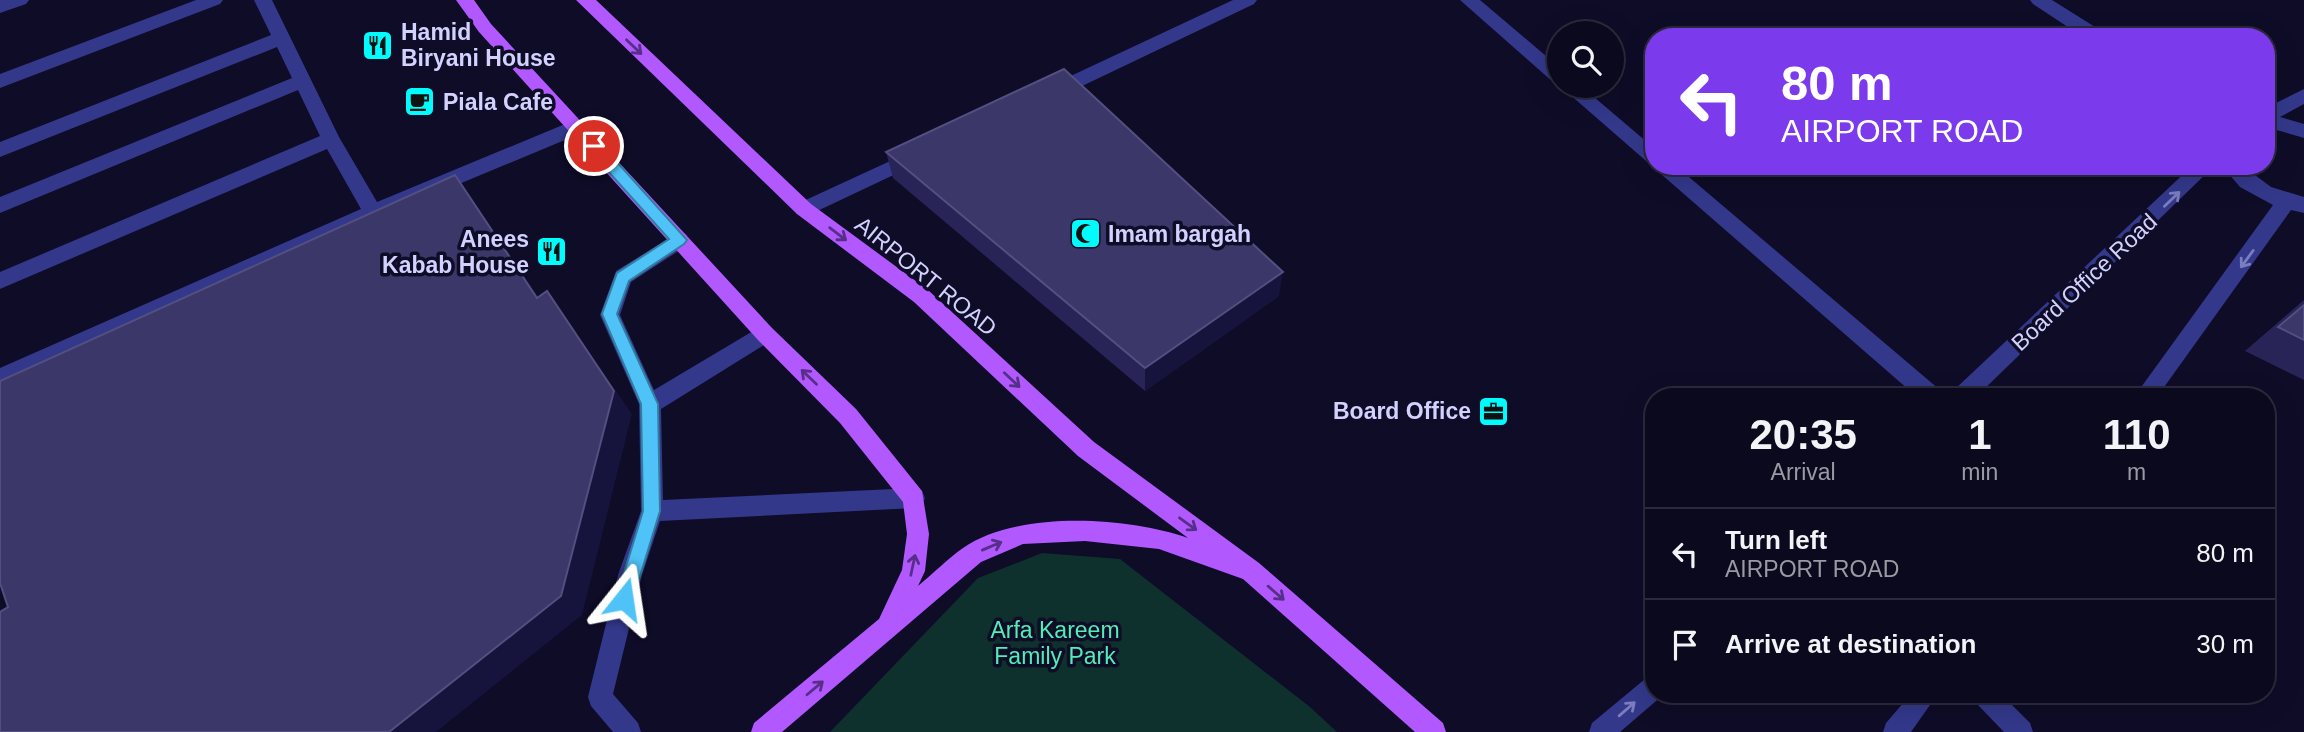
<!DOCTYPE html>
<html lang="en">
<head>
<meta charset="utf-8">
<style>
	:root { --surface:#0a091d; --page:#18172a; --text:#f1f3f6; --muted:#999aa4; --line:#2a2a3b }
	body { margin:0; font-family:Helvetica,sans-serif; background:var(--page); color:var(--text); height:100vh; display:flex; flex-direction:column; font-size:26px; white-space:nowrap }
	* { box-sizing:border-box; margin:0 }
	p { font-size:23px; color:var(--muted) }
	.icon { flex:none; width:38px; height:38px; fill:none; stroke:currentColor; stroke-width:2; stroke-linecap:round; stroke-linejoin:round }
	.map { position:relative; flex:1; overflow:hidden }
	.sheet { position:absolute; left:1645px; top:388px; width:630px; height:315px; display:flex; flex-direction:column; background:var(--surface); border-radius:28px; box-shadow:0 7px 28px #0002,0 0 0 2px var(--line) }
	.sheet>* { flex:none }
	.guide { position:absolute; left:1645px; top:28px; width:630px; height:147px; border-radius:28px; box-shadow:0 7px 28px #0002,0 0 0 2px var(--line); background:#7c3aed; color:#fff; overflow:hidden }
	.tools { position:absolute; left:1547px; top:21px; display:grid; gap:14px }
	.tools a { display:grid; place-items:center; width:77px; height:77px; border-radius:50%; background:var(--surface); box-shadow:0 7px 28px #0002,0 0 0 2px var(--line); font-size:35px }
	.pin { position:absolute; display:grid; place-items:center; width:60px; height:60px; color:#fff; margin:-30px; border:4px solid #fff; border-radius:50%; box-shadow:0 2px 7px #0007 }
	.me { position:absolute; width:77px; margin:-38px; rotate:15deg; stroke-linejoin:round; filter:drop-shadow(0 0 5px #0008) }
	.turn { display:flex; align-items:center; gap:24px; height:147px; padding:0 21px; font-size:32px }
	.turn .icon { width:91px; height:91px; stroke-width:2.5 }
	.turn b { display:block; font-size:49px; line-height:60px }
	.eta { display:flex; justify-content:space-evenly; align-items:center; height:119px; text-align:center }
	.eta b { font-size:42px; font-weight:700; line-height:49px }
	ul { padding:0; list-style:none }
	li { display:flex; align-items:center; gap:21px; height:91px; padding:0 21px; border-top:2px solid var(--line) }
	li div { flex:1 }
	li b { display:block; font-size:26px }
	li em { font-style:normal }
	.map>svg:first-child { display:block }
</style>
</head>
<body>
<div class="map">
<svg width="2304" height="732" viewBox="0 0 2304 732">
	<rect width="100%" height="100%" fill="#0e0c27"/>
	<path fill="#0f312d" d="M1042,553L1120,559L1310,707L1337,732H830L978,578Z"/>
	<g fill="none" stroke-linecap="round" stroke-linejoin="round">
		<path fill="#33388b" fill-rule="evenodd" d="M0,0H29L26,4L0,13Z
			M196,0H223L220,4L0,88V74Z
			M254,0H272L339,137L377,202L570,122H584L586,127L584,132L380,217L0,387V368L361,209L327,149L0,289V272L320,136L298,90L0,213V197L292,78L277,47L0,157V142L271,35Z
			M1233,0H1257L1254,4L1057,98H1045L1042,93L1045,88Z
			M1460,0H1480L1559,67V84L1553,82Z
			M2030,0H2052L2103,32L2106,37H2083L2033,4Z
			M1560,86H1581L1654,148V166H1676L1940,390L1943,397H1917Z
			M2304,89V104L2280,117L2304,124V138L2266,127V108Z
			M914,150L921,152L923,157L921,162L811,214L804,217L797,214L794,209L797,204Z
			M2192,166H2214L1976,397H1951L1954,390Z
			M2222,166H2243L2271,187L2304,197V213L2291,210L2157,397H2134L2273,205L2240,187Z
			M679,232L686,234L689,240L686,246L631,282L620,315L654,390L758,328L765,325L772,328L775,334L772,340L661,409L663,500L914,488L922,491L925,498L922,505L914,508L660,521L642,575L613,694L638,723L641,732H613L591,706L588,697L618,575L641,511L639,404L600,315L616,271Z
			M1654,675V695H1663L1620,732H1589L1592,723L1645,679Z
			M1910,695H1937L1911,732H1883L1886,723Z
			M1974,695H2002L2030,723L2033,732H2004L1977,704Z"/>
		<path fill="#b159ff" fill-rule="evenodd" d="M456,0H474L491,24L772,328L856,409L922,491L929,534L925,571L918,586C933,574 947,559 963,548C1018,510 1128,517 1188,538L1078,456L914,302L797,214L576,0H596L811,204L928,290L1094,442L1259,563L1443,723L1446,732H1415L1243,579L1159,549L1085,541L1023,544L981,562L782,732H751L754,723L879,619L902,570L907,534L903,502L840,423L758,340L479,32Z"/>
	</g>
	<path fill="#292457" d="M886,152L1279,296L1145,391L893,178Z
		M2304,300V380L2245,351Z"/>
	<path fill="#16133c" d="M455,175L475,203L556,323L537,298Z
		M1283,272L1279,296L1145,391V368Z
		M547,291L632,414L582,615L436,732H389Z"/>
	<path fill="#3b3769" stroke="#534f80" stroke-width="2" d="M1064,69L1283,272L1145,368L886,152Z
		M455,175L537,298L547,291L614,391L561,596L389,732H0V612L8,607L0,583V381Z
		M2304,305V340L2278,327Z"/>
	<defs><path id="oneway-shaft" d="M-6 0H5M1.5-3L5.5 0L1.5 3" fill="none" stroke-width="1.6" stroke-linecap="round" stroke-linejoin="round" transform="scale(1.75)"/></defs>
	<g stroke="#572f88">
		<use href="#oneway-shaft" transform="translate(634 47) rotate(44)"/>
		<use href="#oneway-shaft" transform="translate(838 234) rotate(37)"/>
		<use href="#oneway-shaft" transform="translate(809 377) rotate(-136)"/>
		<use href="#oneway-shaft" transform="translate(1012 380) rotate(43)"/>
		<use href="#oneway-shaft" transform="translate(1188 524) rotate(36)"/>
		<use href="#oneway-shaft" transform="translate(992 546) rotate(-23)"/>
		<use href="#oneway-shaft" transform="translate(913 565) rotate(-78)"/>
		<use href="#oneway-shaft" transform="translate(1276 593) rotate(41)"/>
		<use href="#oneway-shaft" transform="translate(815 688) rotate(-40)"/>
	</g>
	<g stroke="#7b7dbf">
		<use href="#oneway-shaft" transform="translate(2172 199) rotate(-44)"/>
		<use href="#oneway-shaft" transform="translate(2247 259) rotate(126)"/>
		<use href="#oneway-shaft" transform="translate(1627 709) rotate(-41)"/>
	</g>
	<path fill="#4fc3f7" stroke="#337fa1" stroke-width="2" d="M594,140L599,142L687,240L684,244L629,281L617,314L658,404L660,511L633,599L631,605L624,608L618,605L616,599L643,511L641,404L602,314L617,273L669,239L589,150L587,146Z"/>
	<defs>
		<symbol id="restaurant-square" viewBox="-11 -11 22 22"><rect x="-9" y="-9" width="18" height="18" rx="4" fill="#00fdfd" stroke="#0e0c27"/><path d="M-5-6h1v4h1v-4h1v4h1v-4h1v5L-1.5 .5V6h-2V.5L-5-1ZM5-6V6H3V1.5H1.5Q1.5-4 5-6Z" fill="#111"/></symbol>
		<symbol id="cafe-square" viewBox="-11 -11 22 22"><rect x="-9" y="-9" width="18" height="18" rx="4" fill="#00fdfd" stroke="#0e0c27"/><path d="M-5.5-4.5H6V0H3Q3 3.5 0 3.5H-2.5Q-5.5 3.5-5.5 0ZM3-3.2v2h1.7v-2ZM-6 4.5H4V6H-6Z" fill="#111"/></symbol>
		<symbol id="mosque-square" viewBox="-11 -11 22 22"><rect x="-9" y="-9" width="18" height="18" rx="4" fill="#00fdfd" stroke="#0e0c27"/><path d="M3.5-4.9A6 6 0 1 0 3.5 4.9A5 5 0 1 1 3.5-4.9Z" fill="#111"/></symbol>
		<symbol id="office-square" viewBox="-11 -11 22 22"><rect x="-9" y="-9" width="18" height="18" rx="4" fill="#00fdfd" stroke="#0e0c27"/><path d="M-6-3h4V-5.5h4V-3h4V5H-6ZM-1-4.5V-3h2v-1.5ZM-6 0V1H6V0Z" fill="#111"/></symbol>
	</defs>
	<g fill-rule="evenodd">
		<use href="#restaurant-square" x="360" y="28" width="35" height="35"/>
		<use href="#cafe-square" x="402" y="84" width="35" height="35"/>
		<use href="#mosque-square" x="1068" y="216" width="35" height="35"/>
		<use href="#restaurant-square" x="534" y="234" width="35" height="35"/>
		<use href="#office-square" x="1476" y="394" width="35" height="35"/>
	</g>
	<g text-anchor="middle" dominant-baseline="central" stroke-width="7" stroke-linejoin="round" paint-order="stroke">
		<g font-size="23" font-weight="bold" fill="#d3d2ff" stroke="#0e0c27" text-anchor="start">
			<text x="401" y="32">Hamid<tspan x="401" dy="26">Biryani House</tspan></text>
			<text x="443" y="102">Piala Cafe</text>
			<text x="1108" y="234">Imam bargah</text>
			<text x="529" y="239" text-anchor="end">Anees<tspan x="529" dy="26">Kabab House</tspan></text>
			<text x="1471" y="411" text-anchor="end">Board Office</text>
		</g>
		<g font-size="23" fill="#d3d2ff" stroke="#0e0c27">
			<text transform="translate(926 276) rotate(39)">AIRPORT ROAD</text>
			<text transform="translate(2084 282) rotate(-43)">Board Office Road</text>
		</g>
		<g font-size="23" fill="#52ecb6" stroke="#0e0c27">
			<text x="1055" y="630">Arfa Kareem<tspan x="1055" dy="26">Family Park</tspan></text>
		</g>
	</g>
</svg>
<div class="tools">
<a><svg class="icon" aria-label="search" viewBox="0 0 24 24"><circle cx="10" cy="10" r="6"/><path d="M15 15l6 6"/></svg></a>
</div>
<div class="pin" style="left:594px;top:146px;background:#d93025"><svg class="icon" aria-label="arrive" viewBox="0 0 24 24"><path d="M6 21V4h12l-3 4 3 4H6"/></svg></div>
<svg class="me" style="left:624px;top:599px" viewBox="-20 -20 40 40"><path d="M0-17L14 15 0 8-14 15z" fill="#4fc3f7" stroke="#fff" stroke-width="4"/></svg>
<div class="guide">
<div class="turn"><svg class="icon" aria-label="left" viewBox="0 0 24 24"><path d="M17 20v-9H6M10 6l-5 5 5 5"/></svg><div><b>80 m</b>AIRPORT ROAD</div></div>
</div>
<section class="sheet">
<div class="eta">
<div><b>20:35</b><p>Arrival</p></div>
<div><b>1</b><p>min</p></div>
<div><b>110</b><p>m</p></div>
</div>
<ul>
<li><svg class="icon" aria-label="left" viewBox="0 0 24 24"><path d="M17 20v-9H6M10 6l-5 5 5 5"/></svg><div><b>Turn left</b><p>AIRPORT ROAD</p></div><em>80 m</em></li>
<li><svg class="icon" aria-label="arrive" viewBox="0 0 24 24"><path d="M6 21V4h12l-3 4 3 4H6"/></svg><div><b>Arrive at destination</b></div><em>30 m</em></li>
</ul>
</section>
</div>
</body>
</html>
